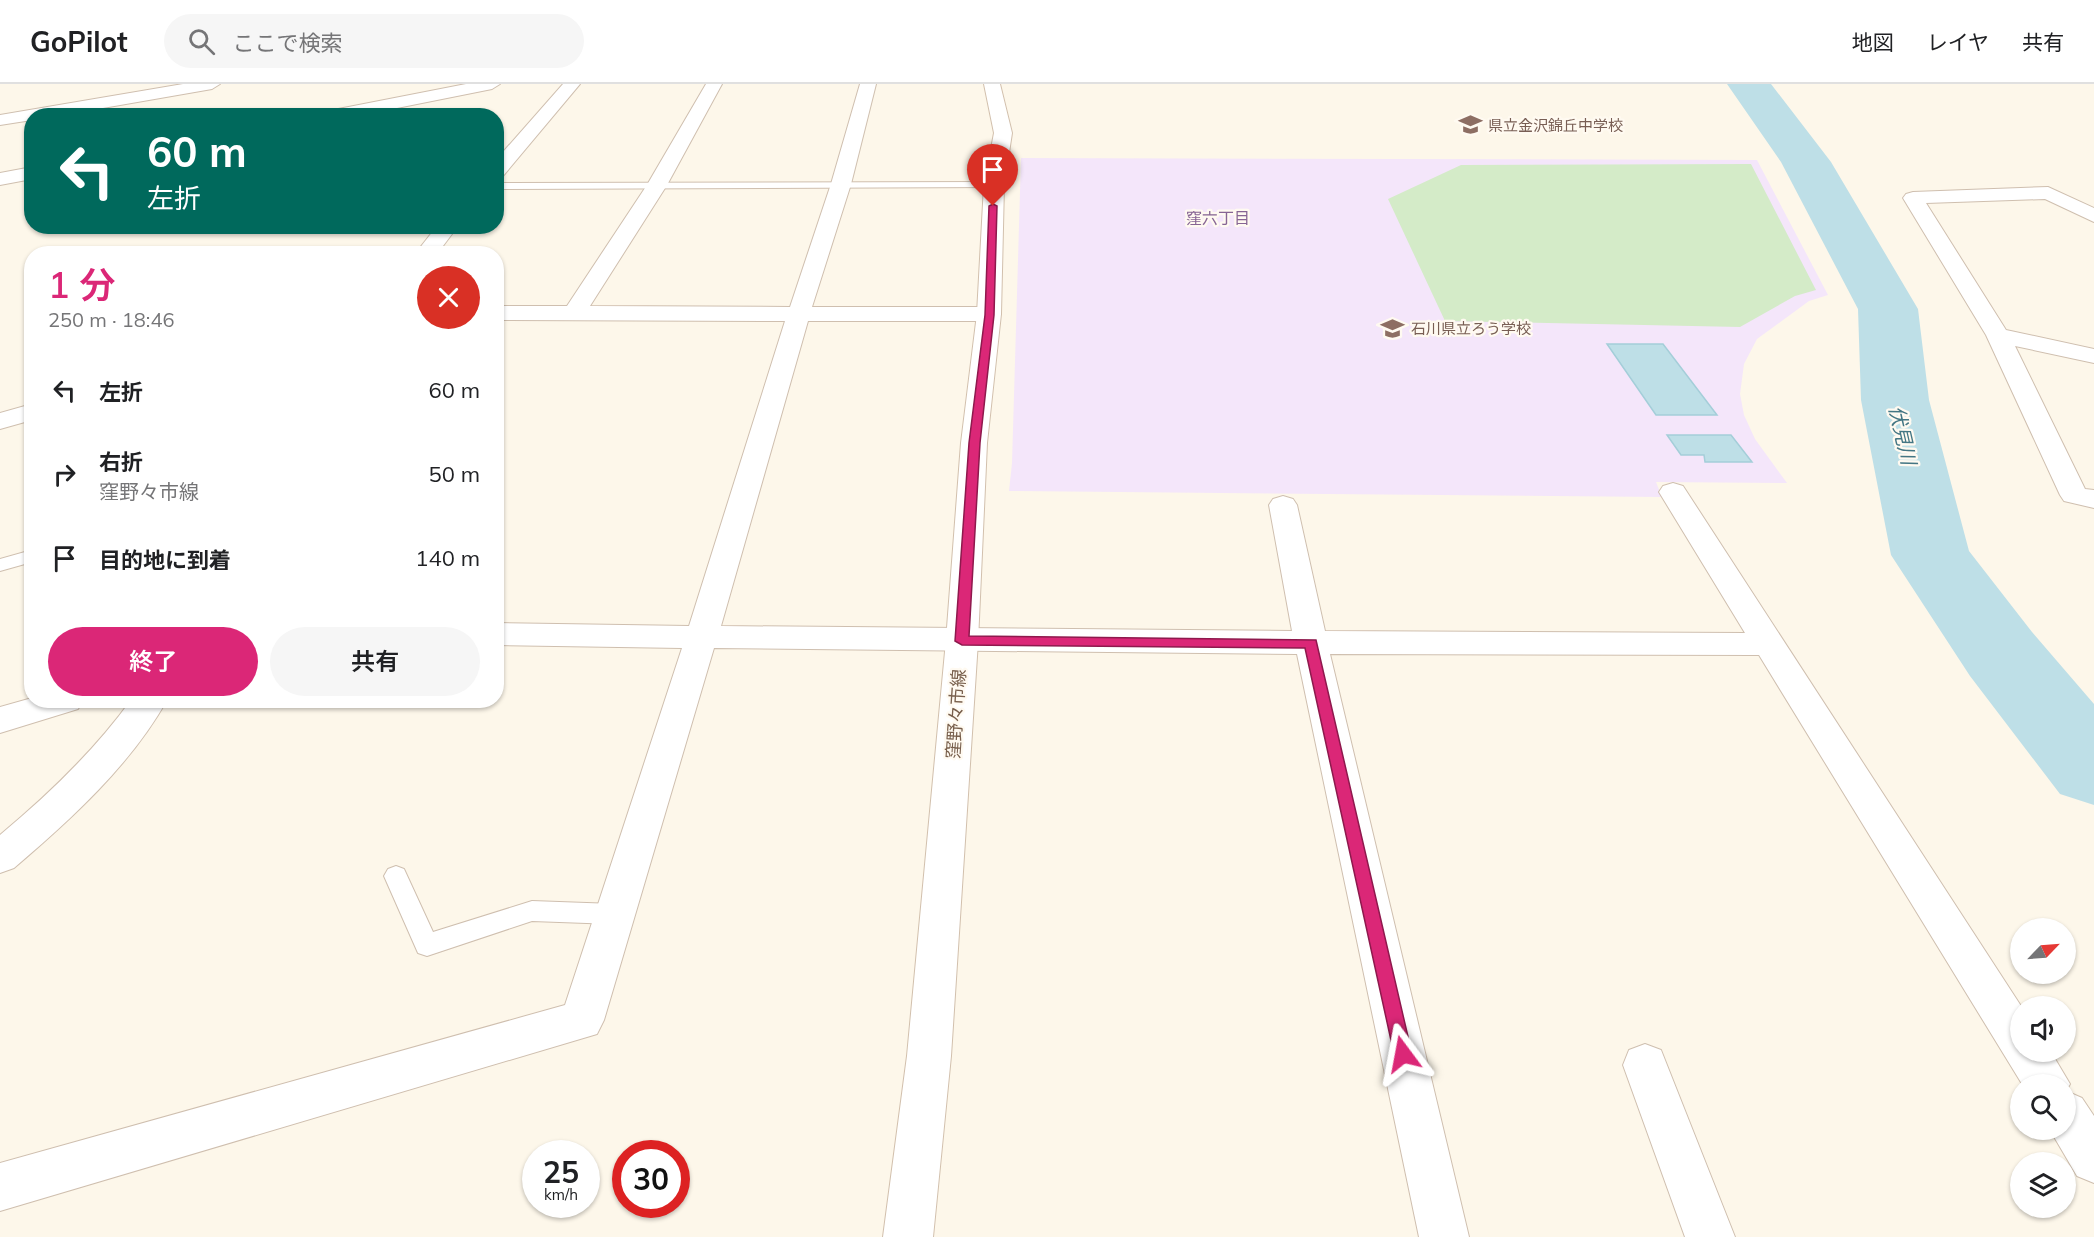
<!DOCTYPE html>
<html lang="ja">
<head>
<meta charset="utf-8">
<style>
	:root { --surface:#fff; --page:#f6f6f6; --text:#202124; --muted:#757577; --line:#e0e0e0; --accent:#db2777 }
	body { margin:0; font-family:Mulish,"Noto Sans JP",sans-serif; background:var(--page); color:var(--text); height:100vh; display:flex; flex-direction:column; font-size:22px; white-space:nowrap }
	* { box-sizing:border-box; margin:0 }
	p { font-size:20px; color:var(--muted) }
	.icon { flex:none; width:33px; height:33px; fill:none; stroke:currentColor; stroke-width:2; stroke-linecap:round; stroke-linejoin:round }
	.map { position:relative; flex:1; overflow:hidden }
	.drawer { position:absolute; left:24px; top:162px; width:480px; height:462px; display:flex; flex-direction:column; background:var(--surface); border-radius:24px; box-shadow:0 2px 4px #0004 }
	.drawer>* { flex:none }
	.guide { position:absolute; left:24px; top:24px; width:480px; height:126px; border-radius:24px; box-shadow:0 2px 4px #0004; background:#00695c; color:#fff; overflow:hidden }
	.needle { width:39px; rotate:65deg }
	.buttons { position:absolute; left:2010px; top:834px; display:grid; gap:12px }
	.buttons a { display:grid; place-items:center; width:66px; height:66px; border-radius:50%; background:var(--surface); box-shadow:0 2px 4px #0004; font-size:30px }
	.speed { position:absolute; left:522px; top:1056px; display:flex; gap:12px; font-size:30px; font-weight:700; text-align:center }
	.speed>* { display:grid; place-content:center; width:78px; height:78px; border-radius:50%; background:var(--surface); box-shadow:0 2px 4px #0004; line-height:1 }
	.speed small { font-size:15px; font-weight:400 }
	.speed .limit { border:9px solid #d22; background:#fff; color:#111 }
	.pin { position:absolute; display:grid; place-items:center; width:51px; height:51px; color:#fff; margin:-62px -26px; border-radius:50% 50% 50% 0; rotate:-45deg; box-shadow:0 0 6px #0007 }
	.pin .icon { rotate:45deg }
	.me { position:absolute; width:66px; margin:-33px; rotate:347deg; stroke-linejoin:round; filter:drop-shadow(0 0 4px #0008) }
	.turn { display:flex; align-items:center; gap:21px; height:126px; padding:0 24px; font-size:27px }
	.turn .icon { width:78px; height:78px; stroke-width:2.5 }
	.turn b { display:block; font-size:42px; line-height:51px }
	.round { display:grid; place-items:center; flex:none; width:63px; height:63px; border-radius:32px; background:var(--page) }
	.overview { display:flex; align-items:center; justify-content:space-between; height:102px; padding:0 24px }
	h1 { font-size:36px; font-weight:600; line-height:45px; color:var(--accent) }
	.button { display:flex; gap:12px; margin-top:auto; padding:12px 24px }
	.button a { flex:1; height:69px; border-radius:36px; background:var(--accent); color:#fff; font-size:24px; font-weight:600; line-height:69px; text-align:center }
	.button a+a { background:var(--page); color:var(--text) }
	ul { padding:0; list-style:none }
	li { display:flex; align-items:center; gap:18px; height:84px; padding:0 24px }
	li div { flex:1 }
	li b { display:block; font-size:22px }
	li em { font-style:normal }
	header { display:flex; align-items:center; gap:36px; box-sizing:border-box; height:84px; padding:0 30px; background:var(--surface); border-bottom:2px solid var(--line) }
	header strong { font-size:28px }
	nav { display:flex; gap:33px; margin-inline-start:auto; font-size:21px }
	.search { width:420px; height:54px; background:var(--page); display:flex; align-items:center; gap:15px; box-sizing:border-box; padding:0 21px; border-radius:33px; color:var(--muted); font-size:22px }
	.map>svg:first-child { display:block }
</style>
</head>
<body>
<header>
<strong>GoPilot</strong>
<div class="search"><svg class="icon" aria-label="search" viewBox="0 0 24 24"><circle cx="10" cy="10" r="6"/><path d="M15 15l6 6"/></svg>ここで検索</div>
<nav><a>地図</a><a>レイヤ</a><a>共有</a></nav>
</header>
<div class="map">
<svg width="2094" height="1153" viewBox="0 0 2094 1153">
	<rect width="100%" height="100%" fill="#fdf7ea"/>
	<path fill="#f4e6fa" d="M1021,74L1757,76L1828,211L1809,217L1757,255L1744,280L1740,310L1744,331L1755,355L1787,399L1656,398L1662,413L1009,407L1012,379Z"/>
	<path fill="#d4ebc8" d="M1751,80L1816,206L1795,212L1740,243L1445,237L1388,115L1461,81Z"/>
	<path fill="#bedfe7" stroke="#a4ced9" stroke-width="1.5" d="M1607,260H1663L1717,331H1656Z
		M1667,351H1731L1752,378H1705L1704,371H1681Z"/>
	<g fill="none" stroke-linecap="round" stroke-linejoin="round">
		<path fill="#bedfe7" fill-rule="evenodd" d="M1727,0H1771L1831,78L1918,225L1929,316L1969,467L2032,548L2094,620V721L2060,710L1970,592L1891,471L1861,316L1858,225L1781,78Z"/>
		<defs>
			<path id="service" d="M994,98L1000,101L998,103L496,105V99Z
				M32,466V478L0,487V475Z
				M396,782L404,785L433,848L532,817L614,820L622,823L626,830L622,837L614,840L532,837L427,872L418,869L384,792L388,785Z"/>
			<path id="minor" d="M183,0H220L212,5L57,32H32V36L0,41V31Z
				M466,0H500L492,5L357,32H320L328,27Z
				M563,0H580L503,92L496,94V76Z
				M706,0H722L667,101L590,222L790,223L831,100L860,0H876L851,100L812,223H989L997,225L1001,230L997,235L989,237H808L721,542L1292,547L1269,421L1273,415L1283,412L1293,415L1297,421L1325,547L1745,549L1659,408L1663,402L1673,399L1683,402L2021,922L2020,968H2051L2070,1000L2066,1007L2082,1014L2094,1032V1099L2077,1092L2050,1046H2066V1000H2022L1759,571L1330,570L1469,1153H1419L1297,570L714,564L604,936L597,950L0,1127V1079L565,921L682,564L496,561V539L689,542L785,237L496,236V222H567L647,101Z
				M32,83V95L0,101V89Z
				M2048,103L2094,124V138L2045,115L1926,119L2006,246L2094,265V279L2015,262L2085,405L2094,406V424L2064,417L2060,411L1986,251L1903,114L1906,110L1913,108Z
				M437,142H458L437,170H415Z
				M32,320V336L0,345V329Z
				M32,614V616H83L78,625L0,649V623Z
				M131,616H167C130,682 70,736 14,784L0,789V751C48,711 94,667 131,616Z
				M1645,960L1661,966L1735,1153H1685L1623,981L1629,966Z"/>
			<path id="secondary" d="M984,0H1000L1012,49L1004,101L1001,230L987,359L978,557L951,972L933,1153H883L907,972L946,557L961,359L977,230L984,101L994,49Z"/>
		</defs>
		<use href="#service" stroke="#cfbfaf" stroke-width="2"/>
		<use href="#minor" stroke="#cfbfaf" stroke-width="2"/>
		<use href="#secondary" stroke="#d2c0ad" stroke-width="2"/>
		<use href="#service" fill="#fff" fill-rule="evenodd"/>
		<use href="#minor" fill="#fff" fill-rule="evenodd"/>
		<use href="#secondary" fill="#fff" fill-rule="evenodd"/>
	</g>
	<path fill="#db2777" stroke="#8e194d" stroke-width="1.5" d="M993,120L997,122L994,231L980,359L969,552L1316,556L1412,970L1410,976L1403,979L1397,976L1394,970L1305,564L962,561L955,557L969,359L985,231L989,122Z"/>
	<defs>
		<symbol id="school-bare" viewBox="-9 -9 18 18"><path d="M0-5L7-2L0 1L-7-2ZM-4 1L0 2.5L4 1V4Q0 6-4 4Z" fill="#8d6e63" stroke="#fffaf1" stroke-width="2.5" paint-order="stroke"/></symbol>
	</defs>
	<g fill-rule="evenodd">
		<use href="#school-bare" x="1454" y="24" width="33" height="33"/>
		<use href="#school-bare" x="1376" y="228" width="33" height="33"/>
	</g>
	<g text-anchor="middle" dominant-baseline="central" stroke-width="4.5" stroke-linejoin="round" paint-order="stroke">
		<g font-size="15" fill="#785e54" stroke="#fffaf1" text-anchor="start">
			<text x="1488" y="41">県立金沢錦丘中学校</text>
			<text x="1411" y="244">石川県立ろう学校</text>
		</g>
		<g font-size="16" fill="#876594" stroke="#fffaf1">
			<text x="1218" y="134">窪六丁目</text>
		</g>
		<g font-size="18" fill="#785f4c" stroke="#fffaf1">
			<text transform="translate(956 630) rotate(-86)">窪野々市線</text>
		</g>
		<g font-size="20" font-style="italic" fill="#437684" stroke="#fffaf1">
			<text transform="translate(1903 351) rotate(77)">伏見川</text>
		</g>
	</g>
</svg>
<div class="buttons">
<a><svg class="needle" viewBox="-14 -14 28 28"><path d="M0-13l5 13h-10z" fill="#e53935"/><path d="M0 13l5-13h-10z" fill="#757577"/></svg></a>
<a><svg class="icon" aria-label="sound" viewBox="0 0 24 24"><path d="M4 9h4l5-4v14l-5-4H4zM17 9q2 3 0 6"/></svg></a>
<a><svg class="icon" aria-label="search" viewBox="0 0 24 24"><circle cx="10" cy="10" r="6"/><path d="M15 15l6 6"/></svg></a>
<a><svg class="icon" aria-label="layers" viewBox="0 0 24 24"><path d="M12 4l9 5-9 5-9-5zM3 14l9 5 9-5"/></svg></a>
</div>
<div class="speed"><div>25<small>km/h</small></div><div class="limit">30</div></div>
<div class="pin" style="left:993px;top:122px;background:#d93025"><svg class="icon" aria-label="arrive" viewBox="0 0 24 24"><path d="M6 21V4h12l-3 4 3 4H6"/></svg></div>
<svg class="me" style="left:1403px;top:970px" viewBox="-20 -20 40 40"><path d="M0-17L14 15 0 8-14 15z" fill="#db2777" stroke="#fff" stroke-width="4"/></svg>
<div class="guide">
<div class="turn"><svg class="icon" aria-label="left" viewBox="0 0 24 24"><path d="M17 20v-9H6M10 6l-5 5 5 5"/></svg><div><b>60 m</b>左折</div></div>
</div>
<section class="drawer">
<div class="overview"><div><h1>1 分</h1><p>250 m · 18:46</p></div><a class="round" style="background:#d93025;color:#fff"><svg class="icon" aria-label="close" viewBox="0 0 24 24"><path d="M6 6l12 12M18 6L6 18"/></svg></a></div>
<ul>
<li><svg class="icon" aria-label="left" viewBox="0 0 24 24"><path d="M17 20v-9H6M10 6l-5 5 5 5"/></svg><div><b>左折</b></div><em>60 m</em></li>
<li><svg class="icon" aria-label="right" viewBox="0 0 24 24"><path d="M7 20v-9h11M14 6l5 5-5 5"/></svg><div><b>右折</b><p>窪野々市線</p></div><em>50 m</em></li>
<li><svg class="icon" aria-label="arrive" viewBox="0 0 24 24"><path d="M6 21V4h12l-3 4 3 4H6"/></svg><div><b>目的地に到着</b></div><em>140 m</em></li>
</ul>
<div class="button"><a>終了</a><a>共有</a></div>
</section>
</div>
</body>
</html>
